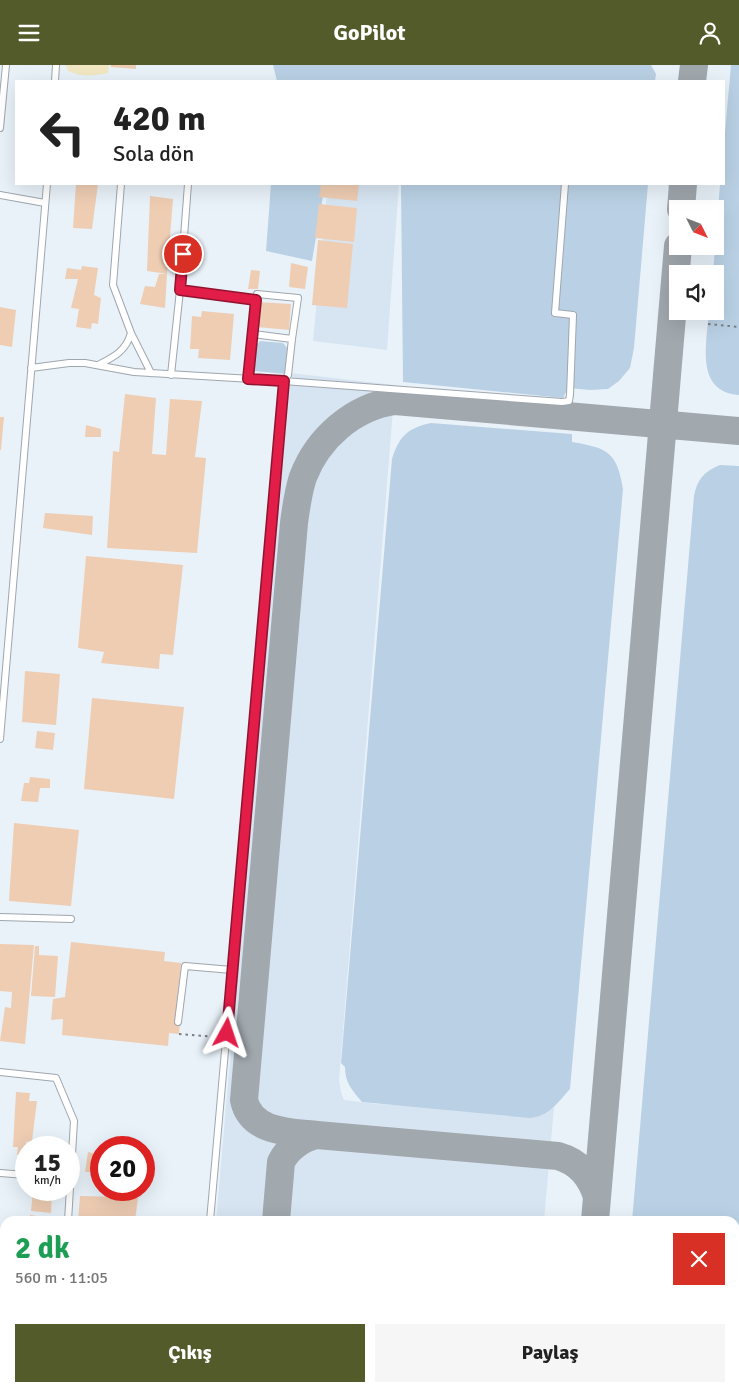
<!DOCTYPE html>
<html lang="tr">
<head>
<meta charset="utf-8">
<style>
	:root { --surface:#fff; --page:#f6f6f6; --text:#222; --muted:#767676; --accent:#535b2a }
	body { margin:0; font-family:Signika,sans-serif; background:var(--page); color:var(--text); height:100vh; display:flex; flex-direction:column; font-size:19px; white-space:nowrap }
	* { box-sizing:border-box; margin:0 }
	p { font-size:16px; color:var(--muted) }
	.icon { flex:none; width:28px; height:28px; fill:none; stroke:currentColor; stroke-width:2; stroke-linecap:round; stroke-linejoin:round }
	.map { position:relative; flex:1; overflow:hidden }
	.panel { position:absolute; left:0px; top:1151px; width:740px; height:176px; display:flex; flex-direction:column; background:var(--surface); border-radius:15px 15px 0 0; box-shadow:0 5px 20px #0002 }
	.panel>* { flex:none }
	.guide { position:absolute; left:15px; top:15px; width:710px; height:105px; border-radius:0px; box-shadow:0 5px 20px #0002; background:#fff; color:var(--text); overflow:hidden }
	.needle { width:32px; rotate:132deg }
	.controls { position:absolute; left:669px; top:135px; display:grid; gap:10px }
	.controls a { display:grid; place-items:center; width:55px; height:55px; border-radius:0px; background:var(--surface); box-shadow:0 5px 20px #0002; font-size:25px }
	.speed { position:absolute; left:15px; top:1071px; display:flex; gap:10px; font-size:25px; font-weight:700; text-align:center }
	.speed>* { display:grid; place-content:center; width:65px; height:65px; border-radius:50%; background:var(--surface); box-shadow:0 5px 20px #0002; line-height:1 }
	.speed small { font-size:12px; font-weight:400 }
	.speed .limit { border:8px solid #d22; background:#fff; color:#111 }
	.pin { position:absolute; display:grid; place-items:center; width:42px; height:42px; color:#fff; margin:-21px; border:2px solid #fff; border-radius:50%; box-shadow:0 1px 5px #0007 }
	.me { position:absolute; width:55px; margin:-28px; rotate:5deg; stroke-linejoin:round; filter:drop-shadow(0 0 4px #0008) }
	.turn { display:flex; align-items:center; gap:18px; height:105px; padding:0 15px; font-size:22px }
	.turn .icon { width:65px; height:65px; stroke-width:2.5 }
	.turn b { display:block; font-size:35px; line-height:42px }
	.round { display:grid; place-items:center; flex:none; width:52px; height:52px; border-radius:0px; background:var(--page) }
	.overview { display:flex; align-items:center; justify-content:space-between; height:85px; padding:0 15px }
	h1 { font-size:30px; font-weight:700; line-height:38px; color:#1e9e55 }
	.cta { display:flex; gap:10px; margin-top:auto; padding:10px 15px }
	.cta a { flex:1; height:58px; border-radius:0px; background:var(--accent); color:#fff; font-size:20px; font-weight:700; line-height:58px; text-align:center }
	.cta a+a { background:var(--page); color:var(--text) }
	header { display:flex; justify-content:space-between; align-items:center; height:65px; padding:0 15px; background:var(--accent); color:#fff; font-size:22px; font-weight:700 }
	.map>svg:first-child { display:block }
</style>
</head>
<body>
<header><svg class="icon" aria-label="menu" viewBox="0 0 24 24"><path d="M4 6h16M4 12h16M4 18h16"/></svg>GoPilot<svg class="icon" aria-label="person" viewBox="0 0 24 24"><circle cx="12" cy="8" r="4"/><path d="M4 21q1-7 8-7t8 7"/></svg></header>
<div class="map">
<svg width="739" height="1327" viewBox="0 0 739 1327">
	<rect width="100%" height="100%" fill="#e9f2f9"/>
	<path fill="#d7e5f2" d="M328,119H399L387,285L313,276Z
		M290,308L395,320L339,1015L341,1027L344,1035L377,1039L547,1048L554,1042L544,1156H216Z
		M202,1322H529V1327H201Z"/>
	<path fill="#bad1e5" d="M273,0H651L656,9L655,16H277Z
		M731,0H739V330C694,327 707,277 709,246H715V209H713L720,119H724V79Z
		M271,119H325L312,196L266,186Z
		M401,119H648L634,283L630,303L619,316L608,324L590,325L568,323L563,333L403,317Z
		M260,276L283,278L288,284L286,309L253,306L255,282Z
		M431,358L572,369V377C608,383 617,387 623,424L570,1024C557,1038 550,1051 530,1053L362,1037C352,1025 345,1018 345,1002L341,998L392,394C399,372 407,363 431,358Z
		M720,400L739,401V1327H617L618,1322H735V1156H632L694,431C697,415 704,406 720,400Z"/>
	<path fill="#f1e7c2" d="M66,0H109L108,8C94,11 82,12 68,6Z"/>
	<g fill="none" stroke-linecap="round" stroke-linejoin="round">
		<path stroke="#a1a8ae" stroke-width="28" d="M692,16L694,0
			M681,144L683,119
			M317,1070C291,1067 251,1068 244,1035L294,458C296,443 298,427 303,412C318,373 353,342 395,336L739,366
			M276,1156L281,1097C288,1083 302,1073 317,1070L558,1091C579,1097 591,1111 597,1132
			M595,1156L678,181
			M258,1327V1322
			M580,1327L581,1322"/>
	</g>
	<path fill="#eecdb3" d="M111,0H136V4L111,2Z
		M76,119H98L92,164L73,163Z
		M321,119H359L357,136L319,132Z
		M150,131L173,134L167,209L147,206Z
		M319,139L357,143L354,177L315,173Z
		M318,175L353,179L347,243L312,240Z
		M291,198L308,202L305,224L289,222Z
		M82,201L98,203L94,230L101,233L98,259L92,258L91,264L76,262L79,244L71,243L78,214H65L67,203L81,205Z
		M251,205L260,206L258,224H248Z
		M159,209H167L165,243L140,239L145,221L155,222Z
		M258,237L291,239L289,265L257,262Z
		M0,242L16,245L12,282L0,280Z
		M202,246L234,249L230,295L198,293L199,284H190L192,251L201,252Z
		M125,329L156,333L152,389L166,390L170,334L202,336L195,392L206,393L197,488L107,483L113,386L119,387Z
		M0,352H4L1,385H0Z
		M86,360L101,364V372H85Z
		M45,448L93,451L92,470L43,463Z
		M86,491L183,500L173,590L160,589L159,604L101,598L104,587L78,583Z
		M25,606L60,609L56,660L22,657Z
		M92,633L184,642L174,734L84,724Z
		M37,666L55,668L53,685L35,683Z
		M30,712L50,714V723H40L38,737L21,736L24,718H29Z
		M14,758L79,765L71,841L9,836Z
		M71,877L165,887L164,896L181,898L175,958L180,959L179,969L169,968L168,981L62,970L63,954L51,955L53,934L65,932Z
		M0,879L34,880L25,979L0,976L5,942L11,943L12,927L0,926Z
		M35,881H39V890L58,891L55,932L31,931Z
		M16,1027L30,1028L29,1036H37L32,1076L26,1077V1091L17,1090L18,1082H13Z
		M88,1087L101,1090V1107H85Z
		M33,1125L52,1126L51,1148L31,1146Z
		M122,1125H139L135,1156H78L80,1131L120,1132Z
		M30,1150L50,1153L49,1156H29Z
		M3,1228L5,1229V1246L1,1245Z
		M67,1322H125L124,1327H67Z"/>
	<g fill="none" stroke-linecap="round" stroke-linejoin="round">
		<defs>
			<path id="service" d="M55,16L56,0
				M0,63L6,0
				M121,119L113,220L131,268L151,308
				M0,130L45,138
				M180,225L256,235
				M253,269L257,229L298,233L292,274
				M98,300C114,292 126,286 131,268
				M31,303L69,298H85L134,307L284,316L210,1156
				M171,310L180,225L188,119
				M247,314L253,269L292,274L288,310L284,316
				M284,316L562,337L569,336L570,330L573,250L555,248L565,119
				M0,674L47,119
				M0,852L71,854
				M178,957L185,901L232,905
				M0,1007L56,1013L74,1056L68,1156
				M0,1108L26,1110
				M58,1327L59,1322
				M196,1327V1322"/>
		</defs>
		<use href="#service" stroke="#9fa6ad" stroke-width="8"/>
		<path stroke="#797f84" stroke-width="2" stroke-dasharray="2.5 4" stroke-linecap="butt" d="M708,259L739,262
			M179,969L219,972
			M0,1257H5"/>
		<use href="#service" stroke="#fff" stroke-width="6"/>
	</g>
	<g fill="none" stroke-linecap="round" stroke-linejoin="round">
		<defs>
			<path id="route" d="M183,189L180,225L256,235L248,314L284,316L227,968"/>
		</defs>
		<use href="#route" stroke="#92132f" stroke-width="12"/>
		<use href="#route" stroke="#e11d48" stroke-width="9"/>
	</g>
</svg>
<div class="controls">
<a><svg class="needle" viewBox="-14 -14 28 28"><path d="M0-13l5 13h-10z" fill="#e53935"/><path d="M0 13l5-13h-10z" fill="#767676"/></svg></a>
<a><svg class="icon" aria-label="sound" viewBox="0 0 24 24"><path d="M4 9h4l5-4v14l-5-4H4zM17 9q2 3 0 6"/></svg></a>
</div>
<div class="speed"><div>15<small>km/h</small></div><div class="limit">20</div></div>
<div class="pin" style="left:183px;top:189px;background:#d93025"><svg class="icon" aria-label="arrive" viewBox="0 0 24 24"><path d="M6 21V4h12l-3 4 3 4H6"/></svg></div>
<svg class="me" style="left:227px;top:968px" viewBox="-20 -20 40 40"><path d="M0-17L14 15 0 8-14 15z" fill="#e11d48" stroke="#fff" stroke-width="4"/></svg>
<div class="guide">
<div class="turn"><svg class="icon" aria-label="left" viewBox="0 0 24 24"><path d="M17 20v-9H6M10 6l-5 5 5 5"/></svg><div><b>420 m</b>Sola dön</div></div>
</div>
<section class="panel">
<div class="overview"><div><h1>2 dk</h1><p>560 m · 11:05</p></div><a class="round" style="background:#d93025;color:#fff"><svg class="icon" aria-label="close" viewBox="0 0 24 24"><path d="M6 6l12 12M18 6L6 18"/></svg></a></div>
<div class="cta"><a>Çıkış</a><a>Paylaş</a></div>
</section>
</div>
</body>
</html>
